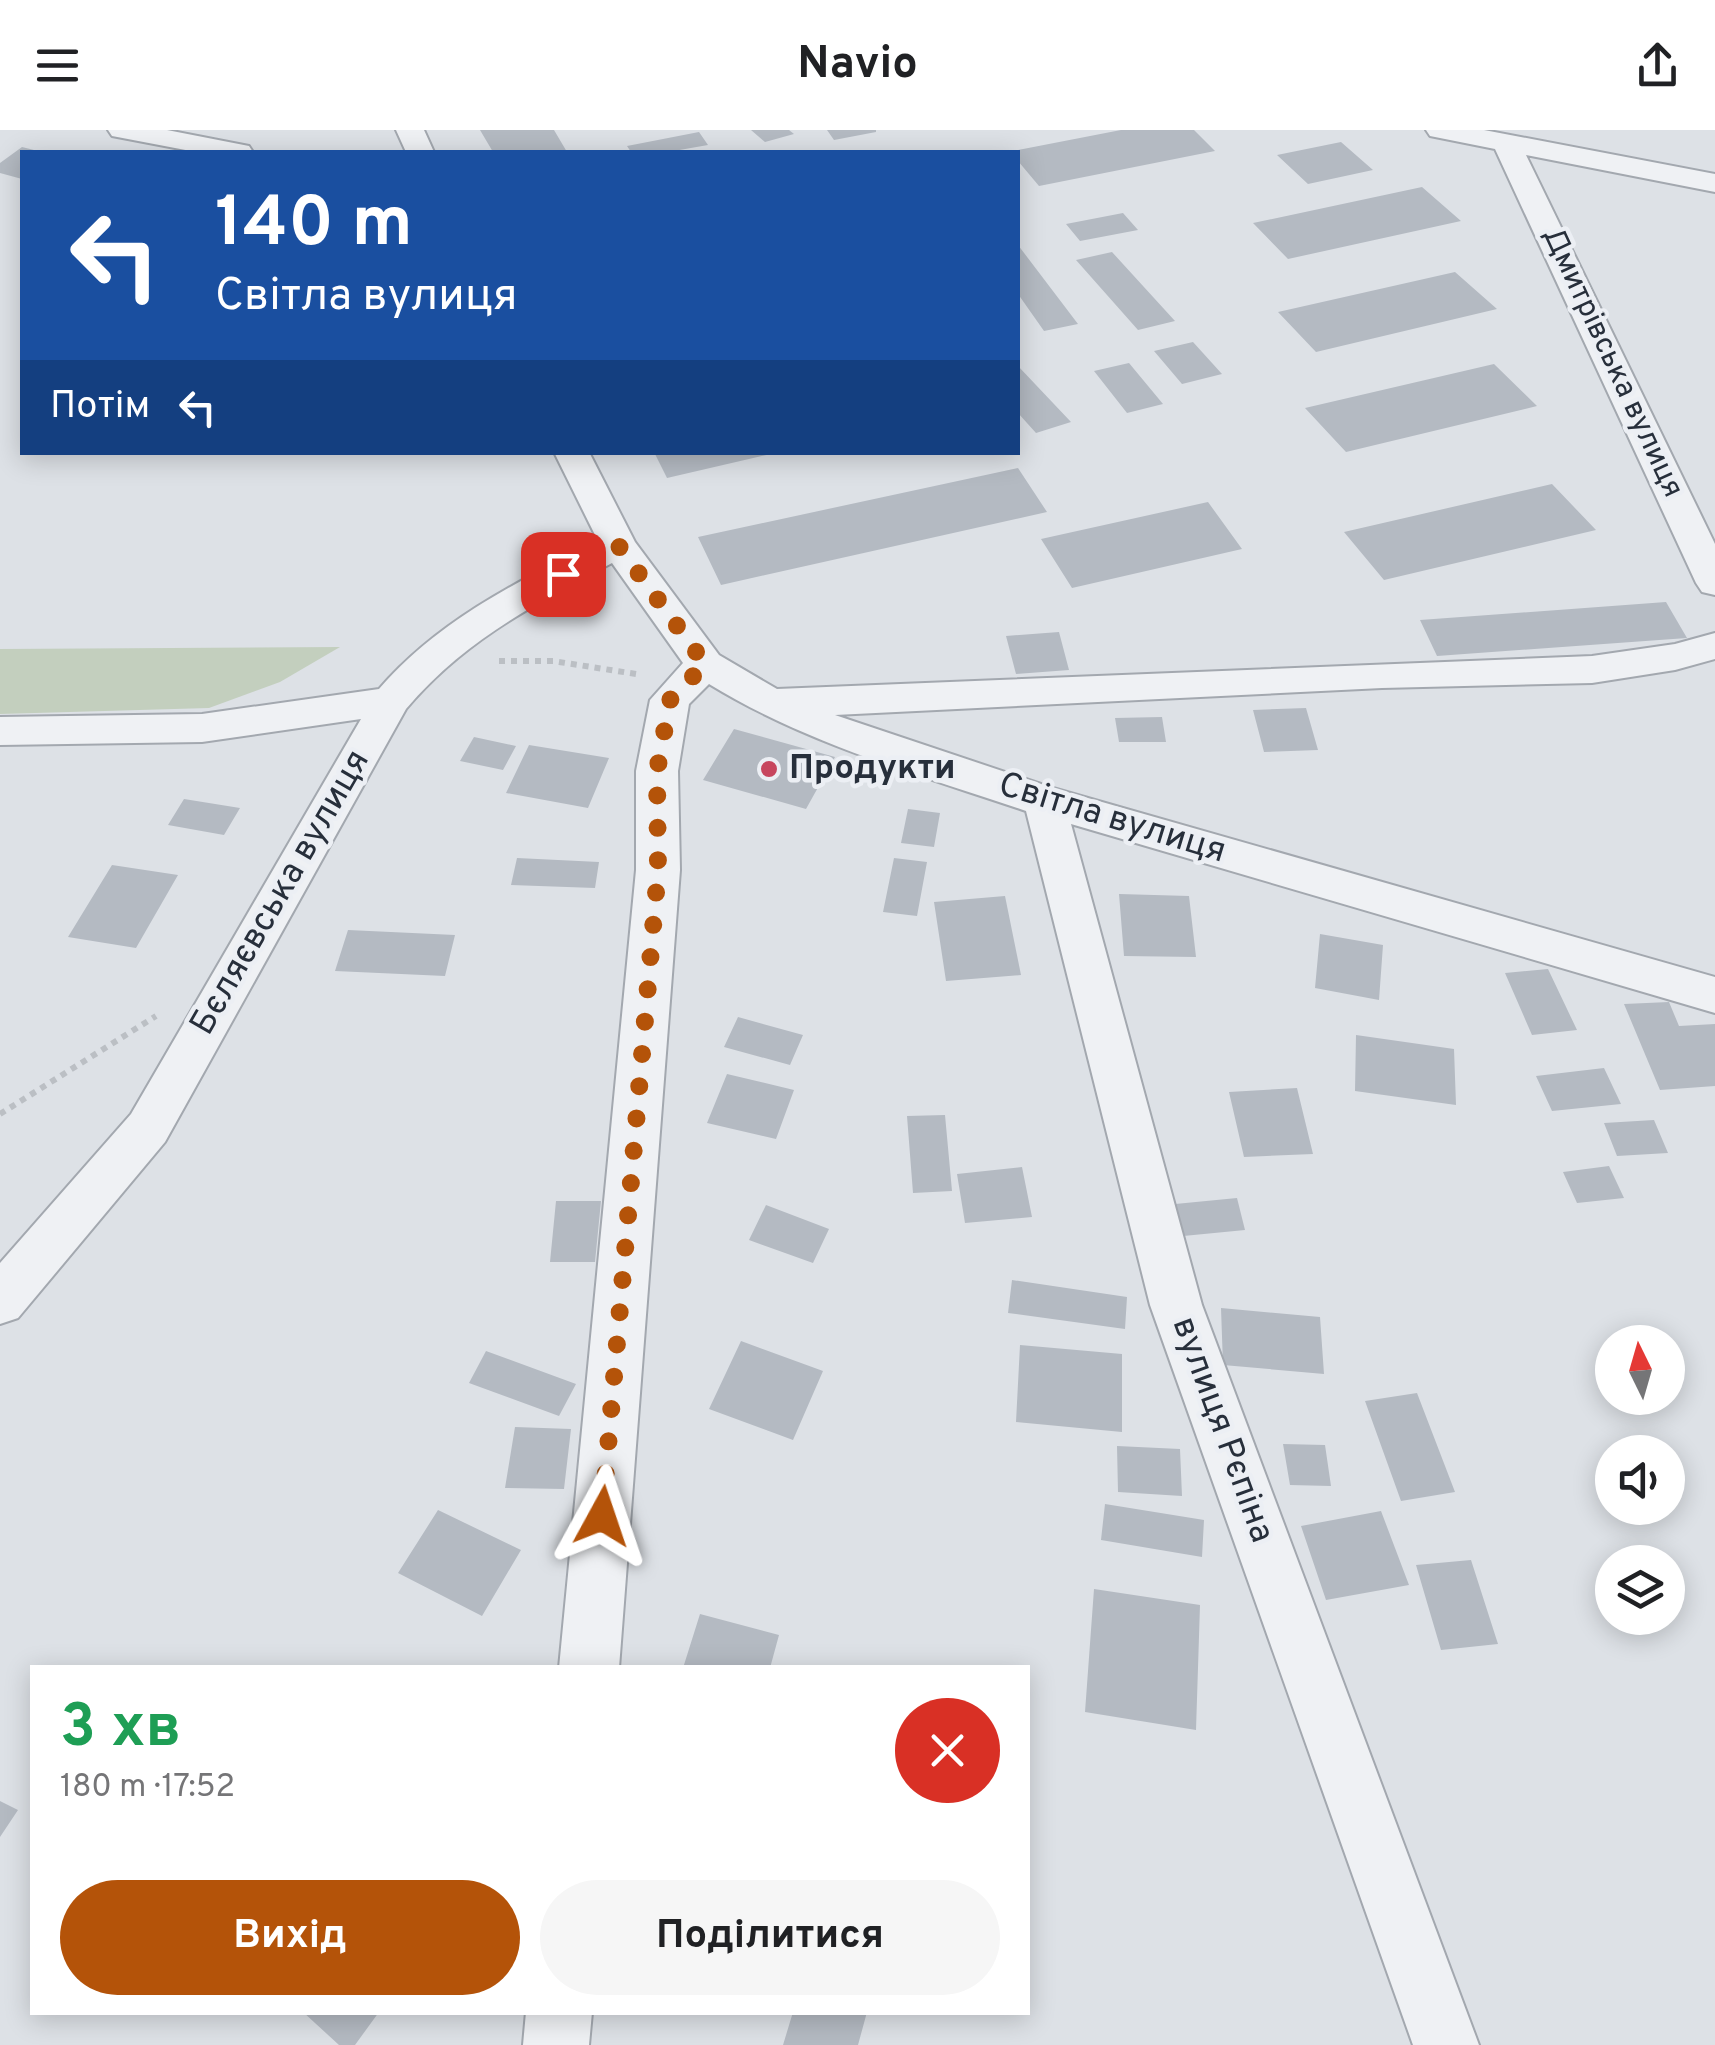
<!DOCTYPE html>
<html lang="uk">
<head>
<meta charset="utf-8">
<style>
	:root { --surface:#fff; --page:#f6f6f6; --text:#202124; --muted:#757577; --accent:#b45309 }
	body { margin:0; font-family:Overpass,sans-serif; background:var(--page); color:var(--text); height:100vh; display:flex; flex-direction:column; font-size:38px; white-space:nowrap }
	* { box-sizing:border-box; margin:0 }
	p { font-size:32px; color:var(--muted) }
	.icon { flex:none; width:55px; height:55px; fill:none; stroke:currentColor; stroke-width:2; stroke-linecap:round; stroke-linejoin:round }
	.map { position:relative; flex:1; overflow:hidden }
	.panel { position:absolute; left:30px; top:1535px; width:1000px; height:350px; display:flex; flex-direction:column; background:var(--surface); border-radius:0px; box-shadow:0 5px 25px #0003 }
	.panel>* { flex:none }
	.guide { position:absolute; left:20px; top:20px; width:1000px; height:305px; border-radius:0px; box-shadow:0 5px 25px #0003; background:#1a4fa0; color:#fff; overflow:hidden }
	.needle { width:65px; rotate:355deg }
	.fabs { position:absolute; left:1595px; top:1195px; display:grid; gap:20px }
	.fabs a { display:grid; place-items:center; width:90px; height:90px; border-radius:50%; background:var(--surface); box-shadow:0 5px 25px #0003; font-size:50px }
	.pin { position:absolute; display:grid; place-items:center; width:85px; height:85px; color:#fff; margin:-42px; border-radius:20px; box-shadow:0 5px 15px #0006 }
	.me { position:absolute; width:110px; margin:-55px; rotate:5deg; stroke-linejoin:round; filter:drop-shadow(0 0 8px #0008) }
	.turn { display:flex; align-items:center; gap:35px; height:210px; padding:0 30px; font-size:45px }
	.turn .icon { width:130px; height:130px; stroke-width:2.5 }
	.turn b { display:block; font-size:70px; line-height:85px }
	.then { display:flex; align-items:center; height:95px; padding:0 30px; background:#0003; gap:20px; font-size:38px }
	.round { display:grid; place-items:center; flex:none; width:105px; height:105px; border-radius:52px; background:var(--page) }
	.headline { display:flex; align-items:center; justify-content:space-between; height:170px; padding:0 30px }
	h1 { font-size:60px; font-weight:700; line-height:75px; color:#1e9e55 }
	.action { display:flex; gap:20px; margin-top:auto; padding:20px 30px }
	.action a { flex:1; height:115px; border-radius:60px; background:var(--accent); color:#fff; font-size:40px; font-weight:700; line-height:115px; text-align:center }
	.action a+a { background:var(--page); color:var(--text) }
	header { display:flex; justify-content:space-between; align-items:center; height:130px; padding:0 30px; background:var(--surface); font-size:45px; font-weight:700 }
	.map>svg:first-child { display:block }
</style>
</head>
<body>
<header><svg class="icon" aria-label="menu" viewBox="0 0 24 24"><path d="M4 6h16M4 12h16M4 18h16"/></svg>Navio<svg class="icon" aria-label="share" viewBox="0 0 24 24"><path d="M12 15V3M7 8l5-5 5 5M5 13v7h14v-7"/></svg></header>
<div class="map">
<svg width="1715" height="1915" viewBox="0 0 1715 1915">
	<rect width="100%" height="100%" fill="#dde1e6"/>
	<path fill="#c3cfbe" d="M340,517L280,552L209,578L0,584V519Z"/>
	<path fill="#b4bac2" d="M480,0H554L567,22H493Z
		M751,0H789L794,4L765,12Z
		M827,0H876V2L834,10Z
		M1121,0H1194L1215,21L1039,56L1018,31V20Z
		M699,2L708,15L668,22H631L627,16Z
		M1341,12L1373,40L1308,54L1277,25Z
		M22,17L38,21L22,22V49L0,43V33Z
		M1422,57L1461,91L1288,129L1253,93Z
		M1123,83L1138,100L1080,111L1066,94Z
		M1018,115L1078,194L1044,201L1018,164Z
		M1112,122L1175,191L1138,200L1076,130Z
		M1455,142L1497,179L1316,222L1278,182Z
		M1193,212L1222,244L1182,254L1154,221Z
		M1129,233L1163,274L1127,283L1094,241Z
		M1494,234L1537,276L1346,322L1305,278Z
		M1018,236L1071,292L1036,303L1018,283Z
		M654,322H771V324L667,348Z
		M1018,338L1047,382L721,455L698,407Z
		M1552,354L1596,400L1384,450L1344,402Z
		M1208,372L1242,419L1072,458L1041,409Z
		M1666,472L1687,508L1437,526L1420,490Z
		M1059,502L1069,540L1016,544L1006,506Z
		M1306,578L1318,620L1264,622L1253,580Z
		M1162,587L1166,612H1119L1115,588Z
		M734,599L835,627L806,679L703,650Z
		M474,607L516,616L503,640L460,631Z
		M529,615L609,628L588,678L506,663Z
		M184,669L240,678L224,705L168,695Z
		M908,679L940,683L934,717L901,713Z
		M517,728L599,732L595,758L511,755Z
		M894,728L927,732L917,786L883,782Z
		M112,735L178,745L136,818L68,807Z
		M1119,764L1189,766L1196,827L1124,826Z
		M1005,766L1021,845L946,851L934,772Z
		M348,800L455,805L445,846L335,841Z
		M1320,804L1383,815L1379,870L1315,858Z
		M1548,839L1577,900L1532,905L1505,843Z
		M1669,872L1679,896L1715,894V956L1660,960L1624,874Z
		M738,887L803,905L790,935L724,917Z
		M1356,905L1454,919L1456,975L1355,961Z
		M1604,938L1621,974L1552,981L1536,946Z
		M727,944L794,960L776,1009L707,993Z
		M1297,958L1313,1024L1244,1027L1229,962Z
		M945,985L952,1061L913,1063L907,986Z
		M1654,990L1668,1023L1617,1026L1604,993Z
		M1609,1036L1624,1068L1577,1073L1563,1042Z
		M1022,1037L1032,1087L965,1093L957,1044Z
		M1237,1068L1245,1100L1173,1107L1165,1075Z
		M556,1071H601L595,1132H550Z
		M766,1075L829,1099L813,1133L749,1110Z
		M1012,1150L1127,1167L1125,1199L1008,1183Z
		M1221,1178L1320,1187L1324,1244L1223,1235Z
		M741,1211L823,1241L793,1310L709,1279Z
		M1020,1215L1122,1224V1302L1016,1292Z
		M486,1221L576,1254L559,1286L469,1253Z
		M1417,1263L1455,1362L1401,1371L1365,1271Z
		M515,1297L571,1299L564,1359L505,1358Z
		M1283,1314L1325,1315L1331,1356L1290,1355Z
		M1117,1316L1180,1319L1182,1366L1118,1362Z
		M1105,1374L1204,1390L1202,1427L1101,1410Z
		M438,1380L521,1420L482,1486L398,1443Z
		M1381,1381L1409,1455L1326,1470L1301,1396Z
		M1471,1430L1498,1514L1441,1520L1416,1435Z
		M1094,1459L1200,1475L1196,1600L1085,1582Z
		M700,1484L779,1505L770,1538H683Z
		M0,1671L18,1680L0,1707Z
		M303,1882H379L355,1915H339Z
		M793,1882H867L858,1915H783Z"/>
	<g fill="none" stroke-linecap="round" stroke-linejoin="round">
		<defs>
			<path id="street" d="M108,0H167L249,16L253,22H196L112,6Z
				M396,0H424L434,22H406Z
				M1426,0H1484L1715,44V62L1526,25L1715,414V465L1702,462L1696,453L1495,19L1430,6Z
				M554,322H589L635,412L719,525L777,559L1592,526L1675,514L1715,503V529L1675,540L1592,553L1382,558L835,585L1053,658L1715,847V883L1071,694L1202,1175L1479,1915H1413L1150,1175L1026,681C917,644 807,614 709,554L689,574L678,641L680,740L619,1538H559L636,740V641L650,570L683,533L612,433C534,475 464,510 406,579L165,1012L18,1188L0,1194V1133L131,984L361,589L202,612L0,615V587L202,584L379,559C439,490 517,452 598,411Z
				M526,1882H592L589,1915H523Z"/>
		</defs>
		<use href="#street" stroke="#a3a8af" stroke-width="4"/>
		<path stroke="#bbbfc4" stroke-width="6" stroke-dasharray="6 6" stroke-linecap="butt" d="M499,531H553L636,544
			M0,984L156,886"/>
		<use href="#street" fill="#eff1f4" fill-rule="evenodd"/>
	</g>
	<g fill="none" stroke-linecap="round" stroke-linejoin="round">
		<path stroke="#b45309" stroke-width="18" stroke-dasharray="0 32.4" d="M563,444L618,415L705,534L670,570L657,641L658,740L602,1386"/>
	</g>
	<circle fill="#c7465e" stroke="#eceff4" stroke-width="4" cx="769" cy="639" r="10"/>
	<g text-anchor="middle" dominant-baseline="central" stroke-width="9" stroke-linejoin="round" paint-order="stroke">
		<g font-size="30" fill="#272f3b" stroke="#eceff4">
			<text transform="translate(1612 233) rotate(65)">Дмитрівська вулиця</text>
		</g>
		<g font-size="35" font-weight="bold" fill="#272f3b" stroke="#eceff4" text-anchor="start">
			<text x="789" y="639">Продукти</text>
		</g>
		<g font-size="35" fill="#272f3b" stroke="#eceff4">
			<text transform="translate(1112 689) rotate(17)">Світла вулиця</text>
			<text transform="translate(281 763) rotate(-60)">Бєляєвська вулиця</text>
			<text transform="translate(1222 1300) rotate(70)">вулиця Рєпіна</text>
		</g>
	</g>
</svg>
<div class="fabs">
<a><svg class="needle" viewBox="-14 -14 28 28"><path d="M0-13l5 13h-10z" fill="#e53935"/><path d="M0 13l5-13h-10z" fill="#757577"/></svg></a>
<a><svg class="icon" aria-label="sound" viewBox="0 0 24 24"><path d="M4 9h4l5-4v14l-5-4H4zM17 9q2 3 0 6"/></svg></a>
<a><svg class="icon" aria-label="layers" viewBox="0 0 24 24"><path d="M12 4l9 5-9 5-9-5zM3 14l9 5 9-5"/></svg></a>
</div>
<div class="pin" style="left:563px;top:444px;background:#d93025"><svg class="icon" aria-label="arrive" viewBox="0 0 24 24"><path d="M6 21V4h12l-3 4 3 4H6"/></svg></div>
<svg class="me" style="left:602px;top:1386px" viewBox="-20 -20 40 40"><path d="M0-17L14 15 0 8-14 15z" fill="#b45309" stroke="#fff" stroke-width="4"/></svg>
<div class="guide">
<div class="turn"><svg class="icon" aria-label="left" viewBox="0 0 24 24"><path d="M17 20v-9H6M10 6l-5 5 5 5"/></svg><div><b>140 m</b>Світла вулиця</div></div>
<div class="then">Потім<svg class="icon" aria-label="left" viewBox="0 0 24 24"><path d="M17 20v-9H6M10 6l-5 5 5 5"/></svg></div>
</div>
<section class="panel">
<div class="headline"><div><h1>3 хв</h1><p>180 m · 17:52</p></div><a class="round" style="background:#d93025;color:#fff"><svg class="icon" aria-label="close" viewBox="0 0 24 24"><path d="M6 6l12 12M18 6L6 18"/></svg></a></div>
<div class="action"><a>Вихід</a><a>Поділитися</a></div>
</section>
</div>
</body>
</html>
